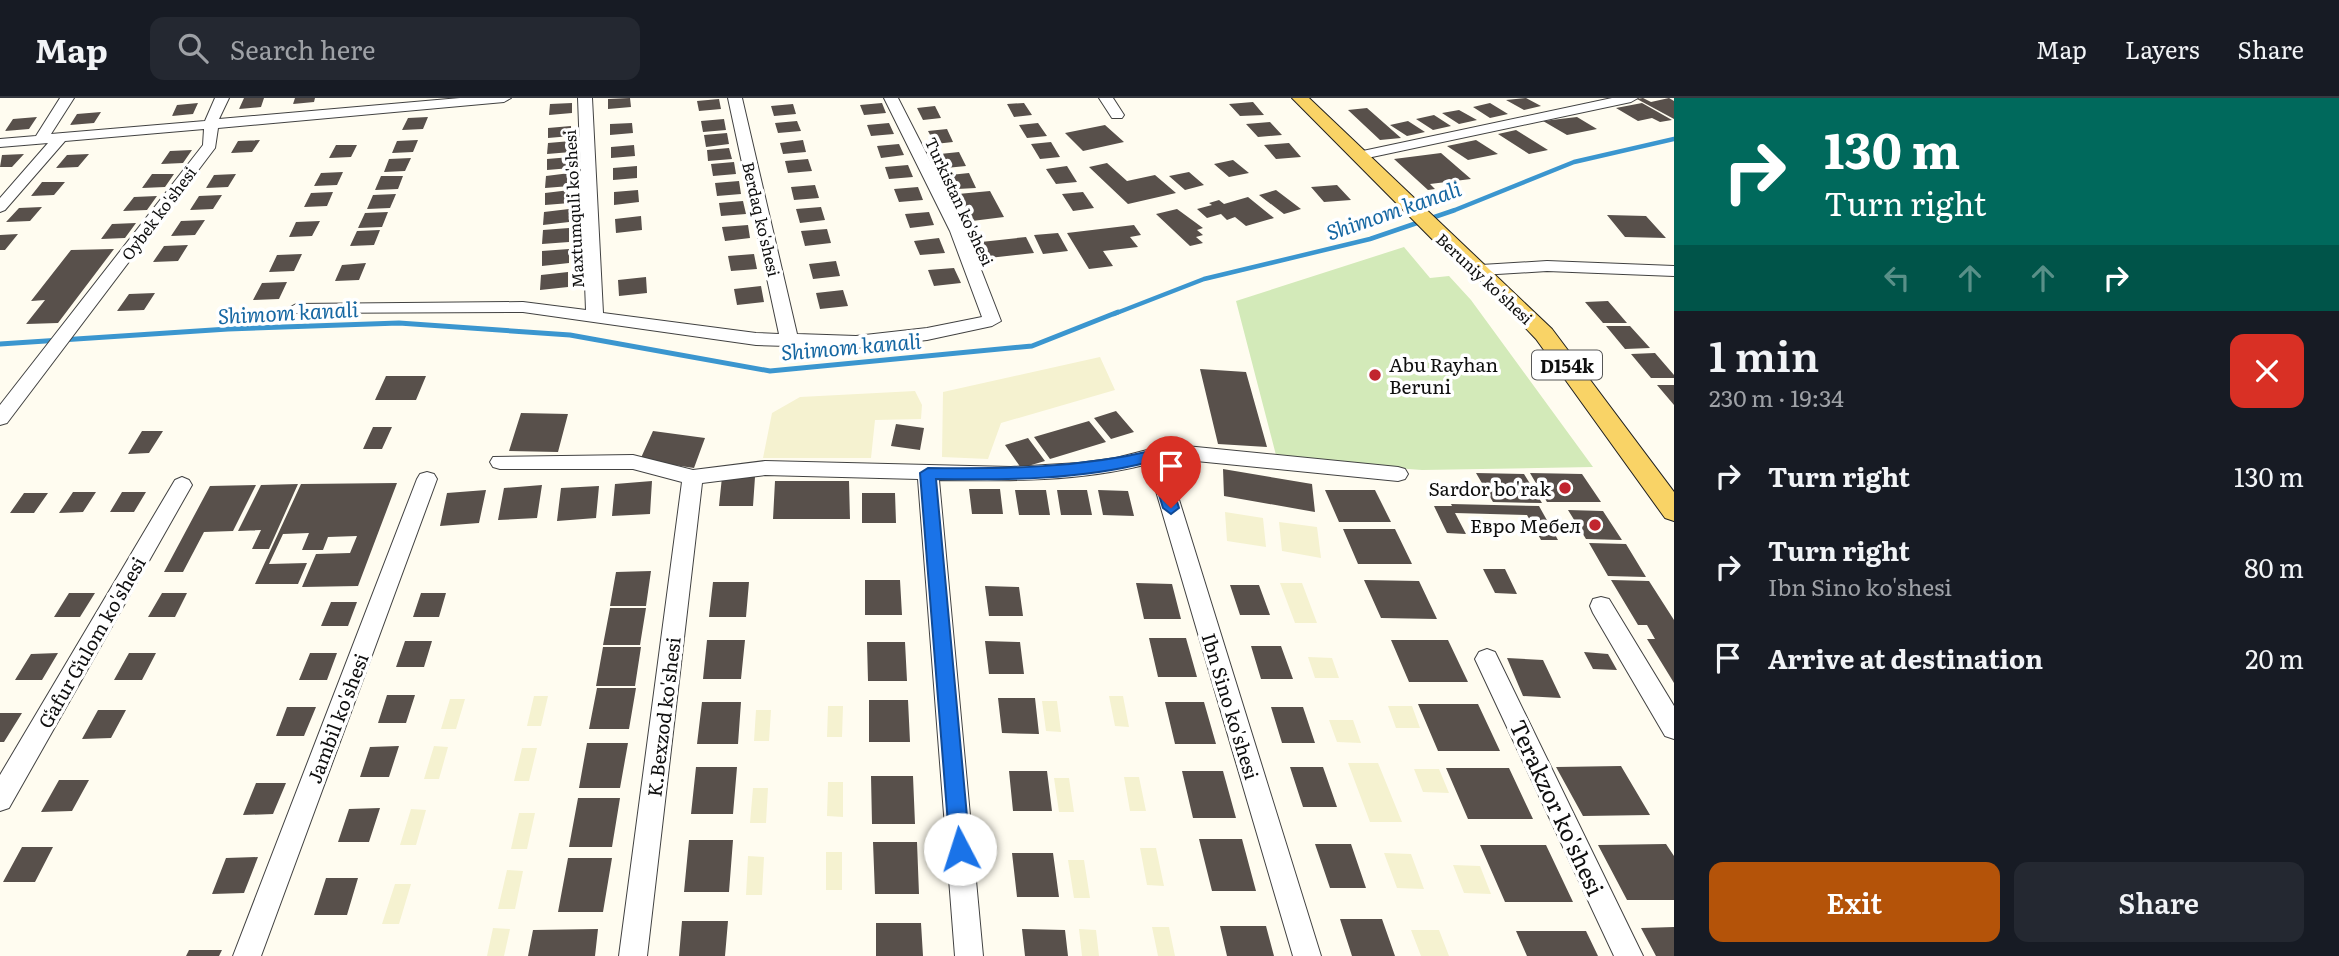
<!DOCTYPE html>
<html lang="en">
<head>
<meta charset="utf-8">
<style>
	:root { --surface:#171b24; --page:#242831; --text:#f1f3f6; --muted:#9ea1a6; --line:#363941; --accent:#b45309 }
	body { margin:0; font-family:Literata,serif; background:var(--page); color:var(--text); height:100vh; display:flex; flex-direction:column; font-size:26px; white-space:nowrap }
	* { box-sizing:border-box; margin:0 }
	p { font-size:23px; color:var(--muted) }
	.icon { flex:none; width:38px; height:38px; fill:none; stroke:currentColor; stroke-width:2; stroke-linecap:round; stroke-linejoin:round }
	.map { position:relative; flex:1; overflow:hidden }
	.details { display:flex; flex-direction:column; background:var(--surface); width:665px }
	.details>* { flex:none }
	.banner { background:#00695c; color:#fff; overflow:hidden }
	.pin { position:absolute; display:grid; place-items:center; width:60px; height:60px; color:#fff; margin:-72px -30px; border-radius:50% 50% 50% 0; rotate:-45deg; box-shadow:0 0 7px #0007 }
	.pin .icon { rotate:45deg }
	.me { position:absolute; width:77px; margin:-38px; rotate:355deg; stroke-linejoin:round; filter:drop-shadow(0 0 5px #0008) }
	.turn { display:flex; align-items:center; gap:24px; height:147px; padding:0 35px; font-size:32px }
	.turn .icon { width:91px; height:91px; stroke-width:2.5 }
	.turn b { display:block; font-size:49px; line-height:60px }
	.lanes { display:flex; align-items:center; height:66px; padding:0 35px; background:#0003; justify-content:center; gap:35px; direction:ltr }
	.lanes .off { opacity:.35 }
	.round { display:grid; place-items:center; flex:none; width:74px; height:74px; border-radius:14px; background:var(--page) }
	.head { display:flex; align-items:center; justify-content:space-between; height:119px; padding:0 35px }
	h1 { font-size:42px; font-weight:600; line-height:52px }
	.action { display:flex; gap:14px; margin-top:auto; padding:14px 35px }
	.action a { flex:1; height:80px; border-radius:14px; background:var(--accent); color:#fff; font-size:28px; font-weight:600; line-height:80px; text-align:center }
	.action a+a { background:var(--page); color:var(--text) }
	ul { padding:0; list-style:none }
	li { display:flex; align-items:center; gap:21px; height:91px; padding:0 35px }
	li div { flex:1 }
	li b { display:block; font-size:26px }
	li em { font-style:normal }
	header { display:flex; align-items:center; gap:42px; box-sizing:border-box; height:98px; padding:0 35px; background:var(--surface); border-bottom:2px solid var(--line) }
	header strong { font-size:33px }
	nav { display:flex; gap:38px; margin-inline-start:auto; font-size:24px }
	.search { width:490px; height:63px; background:var(--page); display:flex; align-items:center; gap:18px; box-sizing:border-box; padding:0 24px; border-radius:14px; color:var(--muted); font-size:26px }
	main { display:flex; flex:1; min-height:0 }
	.map>svg:first-child { display:block }
</style>
</head>
<body>
<header>
<strong>Map</strong>
<div class="search"><svg class="icon" aria-label="search" viewBox="0 0 24 24"><circle cx="10" cy="10" r="6"/><path d="M15 15l6 6"/></svg>Search here</div>
<nav><a>Map</a><a>Layers</a><a>Share</a></nav>
</header>
<main>
<div class="map">
<svg width="1674" height="858" viewBox="0 0 1674 858">
	<rect width="100%" height="100%" fill="#fffcf0"/>
	<path fill="#f5f2d0" d="M1100,259L1115,292L1001,325L988,361L942,359L943,294Z
		M915,293L922,307L921,321L875,322L871,360H763L772,315L800,299Z
		M1225,414L1263,420L1266,449L1227,443Z
		M1279,424L1317,429L1321,460L1282,453Z
		M1280,485H1302L1317,525H1295Z
		M1308,559L1332,560L1339,580H1315Z
		M534,598H548L541,628H527Z
		M1109,598H1123L1129,629L1115,628Z
		M450,601H465L456,631H441Z
		M1042,603H1057L1061,634L1046,633Z
		M828,608H843L842,639H827Z
		M1388,608H1412L1420,630H1396Z
		M756,612H771L769,643H754Z
		M1329,622H1353L1361,645L1337,644Z
		M434,648L448,649L439,681H424Z
		M522,650H537L529,683H514Z
		M1348,665H1378L1402,724H1370Z
		M1414,671H1439L1449,695L1423,694Z
		M1124,679H1139L1146,713H1130Z
		M1054,680H1069L1074,714H1059Z
		M828,684H843V719L827,718Z
		M753,690H768L766,725H750Z
		M411,711L426,712L416,747H400Z
		M519,715H535L527,751H511Z
		M1140,750H1156L1164,788L1147,787Z
		M826,754H842V792H826Z
		M1384,755L1411,756L1424,791L1397,790Z
		M748,758L764,759L762,797H746Z
		M1068,762H1084L1090,800H1074Z
		M1453,767L1480,768L1491,796L1464,795Z
		M507,772L523,773L515,811H498Z
		M395,786H411L399,826H382Z
		M1152,829H1169L1175,858H1158Z
		M493,830L510,831L504,858H487Z
		M1079,831L1096,832L1099,858H1082Z
		M1411,832H1439L1449,858H1421Z"/>
	<path fill="#d3eab9" d="M1404,149L1430,180L1449,178L1471,202L1593,369L1422,372L1277,361L1236,203Z"/>
	<g fill="none" stroke-linecap="round" stroke-linejoin="round">
		<path stroke="#3b96cf" stroke-width="4.5" d="M1114,216L1204,181L1370,141L1455,112L1574,64L1674,41"/>
		<path stroke="#3b96cf" stroke-width="5" d="M0,246L228,231L399,225L570,237L770,273L1032,248L1118,214"/>
	</g>
	<path fill="#58504b" d="M244,0H264L261,9L239,11Z
		M295,0H315L314,4L293,6Z
		M630,0L631,9L608,11V1Z
		M1526,0L1541,8L1524,12L1506,2Z
		M1643,0L1651,4L1669,0L1674,3V21L1637,1Z
		M719,1L721,11L699,13L697,3Z
		M1253,4L1264,17L1240,18L1229,6Z
		M198,5L193,16L172,18L177,7Z
		M572,5V15L549,17L550,6Z
		M882,5L886,15L864,17L860,7Z
		M1024,5L1032,17L1014,19L1007,6Z
		M1490,5L1508,16L1490,20L1473,9Z
		M1642,5L1672,22L1660,24L1652,20L1638,23L1616,10Z
		M793,6L796,16L774,18L771,8Z
		M935,8L941,20L923,22L917,10Z
		M1367,10L1401,40L1380,42L1348,12Z
		M1459,12L1477,22L1459,26L1442,15Z
		M101,14L94,25L70,27L77,16Z
		M1434,17L1451,28L1433,32L1416,21Z
		M37,19L29,31L5,33L13,21Z
		M428,19L423,31L402,32L408,20Z
		M1577,19L1597,31L1567,37L1543,23Z
		M724,21L726,32L703,34L701,23Z
		M797,23L801,33L778,35L775,25Z
		M1408,23L1425,34L1407,38L1390,27Z
		M1270,24L1282,37L1258,39L1246,26Z
		M632,25L633,35L610,37V26Z
		M889,25L894,36L871,38L867,27Z
		M1038,25L1047,38L1027,40L1019,27Z
		M1105,27L1124,44L1083,53L1065,35Z
		M571,28V38L548,40V30Z
		M947,31L953,44L935,46L928,33Z
		M1516,32L1548,52L1529,56L1498,36Z
		M727,35L729,46L706,49L704,37Z
		M260,42L252,54L231,55L238,43Z
		M418,42L413,54L392,55L397,43Z
		M803,42L806,54L783,56L780,45Z
		M1476,42L1498,56L1468,62L1447,48Z
		M571,43V54L547,56L548,45Z
		M1051,44L1060,59L1040,61L1031,46Z
		M1289,45L1301,59L1276,61L1264,47Z
		M899,46L904,57L881,60L877,48Z
		M336,47H357L351,59L329,60Z
		M634,47L635,58L611,60V49Z
		M729,50L732,61L708,63L707,52Z
		M192,52L183,65L161,66L170,53Z
		M959,54L966,68L946,70L940,56Z
		M1441,55L1471,81L1430,86L1435,91L1428,92L1394,61Z
		M24,56L12,69H0L2,57Z
		M89,56L78,69L56,70L67,57Z
		M571,59V70L547,72V61Z
		M411,60L405,73L384,74L389,61Z
		M808,61L812,73L788,75L785,63Z
		M1233,62L1249,75L1229,79L1214,66Z
		M734,64L736,76L713,78L711,66Z
		M1107,65L1127,83L1155,77L1176,95L1128,106L1089,69Z
		M908,67L913,79L889,81L885,69Z
		M637,68V80L613,82V70Z
		M1067,68L1077,84L1056,86L1046,71Z
		M343,74L337,87L314,88L321,75Z
		M1189,74L1204,87L1185,92L1169,78Z
		M570,75V88L545,90L546,78Z
		M969,75L976,90L957,91L950,77Z
		M152,76H174L165,89L142,90Z
		M236,76L228,89L206,90L214,77Z
		M381,78H403L398,91L375,92Z
		M739,83L741,96L717,98L715,85Z
		M42,84H65L54,97L31,98Z
		M815,87L819,100L794,102L791,89Z
		M1337,87L1351,102L1324,104L1311,89Z
		M918,89L923,102L899,104L894,91Z
		M570,92V105L545,107V95Z
		M638,92L639,104L614,107V94Z
		M1276,92L1301,111L1284,116L1259,97Z
		M990,93L1004,119L972,123L958,96Z
		M333,94L327,108L304,109L311,95Z
		M1083,94L1094,110L1073,113L1062,96Z
		M396,96L390,110L367,111L373,97Z
		M222,97L213,111L190,112L199,98Z
		M157,98L147,112L123,113L134,99Z
		M1248,99L1274,120L1246,128L1235,119L1227,122L1221,116L1207,120L1197,111L1212,107L1209,105L1219,102L1224,106Z
		M743,103L746,116L721,118L719,105Z
		M42,109L30,123L6,124L19,110Z
		M821,109L825,122L800,125L796,111Z
		M569,111V124L543,127L544,114Z
		M1177,111L1203,130L1197,132L1203,137L1196,139L1203,145L1190,148L1156,116Z
		M388,114L382,129L358,130L365,115Z
		M929,114L934,127L910,130L905,116Z
		M1607,117L1646,118L1666,140L1625,139Z
		M641,118L642,132L616,135L615,121Z
		M205,122L195,137L171,138L181,123Z
		M320,123L312,138L289,139L296,124Z
		M136,125L125,140L101,141L112,126Z
		M748,127L750,140L725,143L722,129Z
		M1134,127L1141,137L1130,139L1138,149L1103,153L1113,168L1089,171L1067,135Z
		M569,130V144L542,146L543,132Z
		M827,131L831,145L805,148L801,133Z
		M380,132L374,147L350,148L357,133Z
		M1058,135L1068,153L1043,156L1034,137Z
		M18,136L5,152H0V137Z
		M1026,139L1034,155L989,160L981,144Z
		M939,140L945,155L920,157L914,143Z
		M188,147L178,163L153,164L164,148Z
		M114,151L58,225L26,226L45,202L31,203L71,152Z
		M569,151V165L542,168V153Z
		M302,156L294,173L269,174L277,157Z
		M754,156L757,171L731,173L728,158Z
		M836,163L840,178L813,181L809,166Z
		M366,165L359,182L335,183L342,167Z
		M954,170L961,185L934,188L928,172Z
		M568,174V189L540,192L541,177Z
		M646,179L647,195L619,198L618,182Z
		M287,184L279,201L253,202L262,185Z
		M761,188L764,204L737,207L734,191Z
		M843,192L848,208L820,211L816,195Z
		M155,195L144,212L117,213L129,196Z
		M1608,203L1627,225H1603L1585,204Z
		M1606,228H1630L1650,250L1625,251Z
		M1655,255L1674,277V280H1651L1631,256Z
		M1200,271L1246,274L1267,349L1218,346Z
		M386,278H426L416,302H375Z
		M1657,287H1674V307Z
		M1116,313L1134,334L1111,341L1094,320Z
		M521,315L568,316L558,354L509,353Z
		M1089,323L1106,344L1050,361L1034,339Z
		M896,326L924,330L920,352L891,348Z
		M373,329H392L382,351H363Z
		M142,333H163L149,355L128,356Z
		M653,333L705,340L694,370L640,362Z
		M1028,340L1045,363L1021,370L1005,347Z
		M1223,371L1312,386L1315,414L1224,398Z
		M1476,375L1524,376L1542,405L1493,404Z
		M1530,375L1582,376L1601,404H1547Z
		M722,379H755L753,408H719Z
		M652,383L650,416L612,418L615,386Z
		M775,383H849L850,421H773Z
		M397,385L358,488L302,489L316,456L350,455L357,438L328,439L323,452H302L309,435L283,436L269,466L307,465L298,486H255L301,386Z
		M298,386L269,451H252L261,432L238,433L261,387Z
		M256,387L233,433L204,434L183,474H164L210,388Z
		M542,387L537,420L498,422L504,390Z
		M599,388L596,420L557,423L561,390Z
		M969,391H1000L1003,416H972Z
		M486,392L479,425L440,428L447,395Z
		M1015,392H1046L1050,417H1019Z
		M1057,392H1087L1092,417H1061Z
		M1098,392L1128,393L1134,418L1103,417Z
		M1325,392H1375L1391,424H1339Z
		M73,394H96L83,414L59,415Z
		M122,394H146L134,414H110Z
		M24,395H48L34,415H10Z
		M862,395H895L896,425H862Z
		M1451,406L1539,408L1558,442H1541L1527,417L1455,415L1466,436L1447,435L1434,408H1452Z
		M1568,412L1603,413L1622,442L1586,441Z
		M1343,431H1395L1412,466H1358Z
		M1589,445L1626,446L1646,479L1608,478Z
		M1483,471H1505L1517,496L1495,495Z
		M651,473L646,508H610L616,474Z
		M865,482H900L902,517H865Z
		M1364,482L1419,483L1437,521L1381,520Z
		M1611,482L1649,483L1674,522V585L1647,541H1655L1647,527H1638Z
		M713,484H749L746,519H709Z
		M1136,485L1172,486L1181,521H1144Z
		M1230,487H1259L1270,517H1240Z
		M985,488L1019,489L1023,518H989Z
		M69,495H95L80,519H54Z
		M162,495H187L175,519H148Z
		M421,495H446L439,519H413Z
		M331,504H357L348,528H321Z
		M610,510H646L640,547H603Z
		M1149,540H1186L1197,579H1158Z
		M707,542H745L741,581H703Z
		M1391,542H1448L1468,584H1409Z
		M405,543H432L424,569H396Z
		M985,543L1020,544L1024,576H989Z
		M867,544H905L907,583H868Z
		M1251,548H1281L1293,581H1261Z
		M603,549H641L635,588H596Z
		M1584,554L1608,556L1617,572L1593,571Z
		M58,555L42,582H15L31,556Z
		M129,555H156L142,582H114Z
		M310,555H337L327,582H299Z
		M1507,560L1543,562L1561,600L1523,598Z
		M597,590H636L629,631H589Z
		M387,597H415L406,625H378Z
		M998,600H1035L1039,636L1002,635Z
		M869,602H908L910,644H869Z
		M702,604H741L738,646H697Z
		M1165,604H1204L1216,646H1175Z
		M1418,606H1478L1500,653H1438Z
		M287,609H316L304,638H276Z
		M1271,609H1303L1315,645H1282Z
		M98,612H126L111,640L82,641Z
		M0,615H22L4,644H0Z
		M587,645H628L620,690H579Z
		M399,648L389,679H360L370,649Z
		M1621,668L1650,717L1583,718L1556,669Z
		M696,669H737L733,716H691Z
		M1290,669H1323L1337,709H1303Z
		M1446,670H1509L1533,721H1468Z
		M1009,673H1047L1052,713H1013Z
		M1182,673H1223L1236,720H1193Z
		M871,678H913L915,726H872Z
		M59,682H89L72,713L41,714Z
		M256,685H286L273,716L243,717Z
		M578,700H620L612,749H569Z
		M380,710L369,744H338L349,711Z
		M1199,741H1242L1256,793H1212Z
		M689,742H733L729,794H684Z
		M873,744H917L919,796H875Z
		M1315,746H1351L1366,790H1330Z
		M1666,746L1674,758V802H1627L1598,747Z
		M1480,747H1546L1573,804H1505Z
		M22,749H53L35,784H3Z
		M1012,755H1053L1059,799H1017Z
		M258,759L244,795L212,796L226,760Z
		M568,760H612L603,814H558Z
		M326,780H358L347,817H314Z
		M1340,821H1382L1395,858H1352Z
		M682,823H728L725,858H679Z
		M876,825H921L923,858H876Z
		M1220,828H1266L1274,858H1227Z
		M1674,829V858H1656L1641,830Z
		M598,831L595,858H528L533,832Z
		M1022,831L1065,832L1068,858H1025Z
		M1516,833H1586L1598,858H1527Z
		M189,852H222L219,858H186Z"/>
	<g fill="none" stroke-linecap="round" stroke-linejoin="round">
		<defs>
			<path id="minor" d="M60,0H74L51,36L205,23L215,0H229L219,21L460,0H511L504,4L218,30L215,50L7,325L0,327V307L203,47L204,31L65,43L5,112L0,114V100L48,45L0,49V41L36,38Z
				M578,0H592L603,215L756,235L779,236L728,0H742L797,236L856,238L927,230L982,219L950,133L884,0H898L966,133L1001,223L992,228L927,242L856,250L756,247L523,214L290,215L287,211L296,206L523,204L586,212Z
				M1099,0H1113L1124,17L1122,20H1112Z
				M1612,0H1638L1631,4L1358,62L1351,58L1358,54Z
				M1547,163L1674,168V178L1547,173L1481,177L1473,172L1481,167Z
				M1186,348L1398,369L1405,371L1408,376L1405,381L1398,383L1186,362L1167,363L1321,858H1293L1148,366C1079,384 1009,383 939,382L983,858H955L918,381L765,377L702,385L647,858H619L682,384L633,371H500L493,369L490,364L493,359L633,357L693,372L765,363L1011,369L1079,365L1116,360L1155,350Z
				M427,374L434,376L437,381L261,858H233L417,381L420,376Z
				M182,379L189,382L192,387L9,710L0,713V677L175,382Z
				M1601,499L1609,501L1674,608V641L1665,638L1593,515L1590,508L1593,501Z
				M1487,551L1495,554L1643,858H1614L1475,561L1479,554Z"/>
			<path id="major" d="M1292,0H1309L1552,231L1674,394V423L1665,420L1536,241L1474,176L1433,142Z"/>
		</defs>
		<use href="#minor" stroke="#424242" stroke-width="2"/>
		<use href="#major" stroke="#202020" stroke-width="2"/>
		<use href="#minor" fill="#fff" fill-rule="evenodd"/>
		<use href="#major" fill="#f9d366" fill-rule="evenodd"/>
	</g>
	<path fill="#1a73e8" stroke="#114b97" stroke-width="2" d="M1155,352L1162,357L1179,410L1171,416L1163,410L1149,364C1079,382 1008,382 936,381L970,751L967,758L960,761L952,758L950,751L920,375L928,370C1005,371 1080,370 1155,352Z"/>
	<g fill="#c1252f" stroke="#fff" stroke-width="2.5">
		<circle cx="1375" cy="277" r="7"/>
		<circle cx="1565" cy="390" r="7"/>
		<circle cx="1595" cy="427" r="7"/>
	</g>
	<g text-anchor="middle" dominant-baseline="central" stroke-width="7" stroke-linejoin="round" paint-order="stroke">
		<g font-size="16" fill="#0f0f0f" stroke="#fff">
			<text transform="translate(960 103) rotate(65)">Turkistan ko'shesi</text>
			<text transform="translate(573 111) rotate(-93)">Maxtumquli ko'shesi</text>
			<text transform="translate(158 115) rotate(-53)">Oybek ko'shesi</text>
			<text transform="translate(762 121) rotate(77)">Berdaq ko'shesi</text>
			<text transform="translate(1485 180) rotate(43)">Beruniy ko'shesi</text>
		</g>
		<rect fill="#fff" stroke="#575757" stroke-width="2" x="1532" y="252.5" width="70" height="29" rx="5"/>
		<g font-size="18" font-weight="bold" fill="#0f0f0f">
			<text x="1567" y="267">D154k</text>
		</g>
		<g font-size="19" fill="#0f0f0f" stroke="#fff" text-anchor="end">
			<text x="1389" y="266" text-anchor="start">Abu Rayhan<tspan x="1389" dy="22">Beruni</tspan></text>
			<text x="1551" y="390">Sardor bo'rak</text>
			<text x="1581" y="427">Евро Мебел</text>
		</g>
		<g font-size="19" fill="#0f0f0f" stroke="#fff">
			<text transform="translate(91 544) rotate(-60)">Gʻafur Gʻulom ko'shesi</text>
			<text transform="translate(1231 608) rotate(73)">Ibn Sino ko'shesi</text>
			<text transform="translate(663 619) rotate(-83)">K.Bexzod ko'shesi</text>
			<text transform="translate(337 620) rotate(-69)">Jambil ko'shesi</text>
		</g>
		<g font-size="21" font-style="italic" fill="#1667a2" stroke="#fff">
			<text transform="translate(1393 111) rotate(-19)">Shimom kanali</text>
			<text transform="translate(288 213) rotate(-3)">Shimom kanali</text>
			<text transform="translate(851 247) rotate(-5)">Shimom kanali</text>
		</g>
		<g font-size="23" fill="#0f0f0f" stroke="#fff">
			<text transform="translate(1558 709) rotate(65)">Terakzor ko'shesi</text>
		</g>
	</g>
</svg>
<div class="pin" style="left:1171px;top:410px;background:#d93025"><svg class="icon" aria-label="arrive" viewBox="0 0 24 24"><path d="M6 21V4h12l-3 4 3 4H6"/></svg></div>
<svg class="me" style="left:960px;top:751px" viewBox="-20 -20 40 40"><circle r="19" fill="#fff"/><path d="M0-13L10 11 0 6-10 11z" fill="#1a73e8"/></svg>
</div>
<section class="details">
<div class="banner">
<div class="turn"><svg class="icon" aria-label="right" viewBox="0 0 24 24"><path d="M7 20v-9h11M14 6l5 5-5 5"/></svg><div><b>130 m</b>Turn right</div></div>
<div class="lanes"><svg class="icon off" aria-label="left" viewBox="0 0 24 24"><path d="M17 20v-9H6M10 6l-5 5 5 5"/></svg><svg class="icon off" aria-label="ahead" viewBox="0 0 24 24"><path d="M12 20V5M6 11l6-6 6 6"/></svg><svg class="icon off" aria-label="ahead" viewBox="0 0 24 24"><path d="M12 20V5M6 11l6-6 6 6"/></svg><svg class="icon" aria-label="right" viewBox="0 0 24 24"><path d="M7 20v-9h11M14 6l5 5-5 5"/></svg></div>
</div>
<div class="head"><div><h1>1 min</h1><p>230 m · 19:34</p></div><a class="round" style="background:#d93025;color:#fff"><svg class="icon" aria-label="close" viewBox="0 0 24 24"><path d="M6 6l12 12M18 6L6 18"/></svg></a></div>
<ul>
<li><svg class="icon" aria-label="right" viewBox="0 0 24 24"><path d="M7 20v-9h11M14 6l5 5-5 5"/></svg><div><b>Turn right</b></div><em>130 m</em></li>
<li><svg class="icon" aria-label="right" viewBox="0 0 24 24"><path d="M7 20v-9h11M14 6l5 5-5 5"/></svg><div><b>Turn right</b><p>Ibn Sino ko'shesi</p></div><em>80 m</em></li>
<li><svg class="icon" aria-label="arrive" viewBox="0 0 24 24"><path d="M6 21V4h12l-3 4 3 4H6"/></svg><div><b>Arrive at destination</b></div><em>20 m</em></li>
</ul>
<div class="action"><a>Exit</a><a>Share</a></div>
</section>
</main>
</body>
</html>
